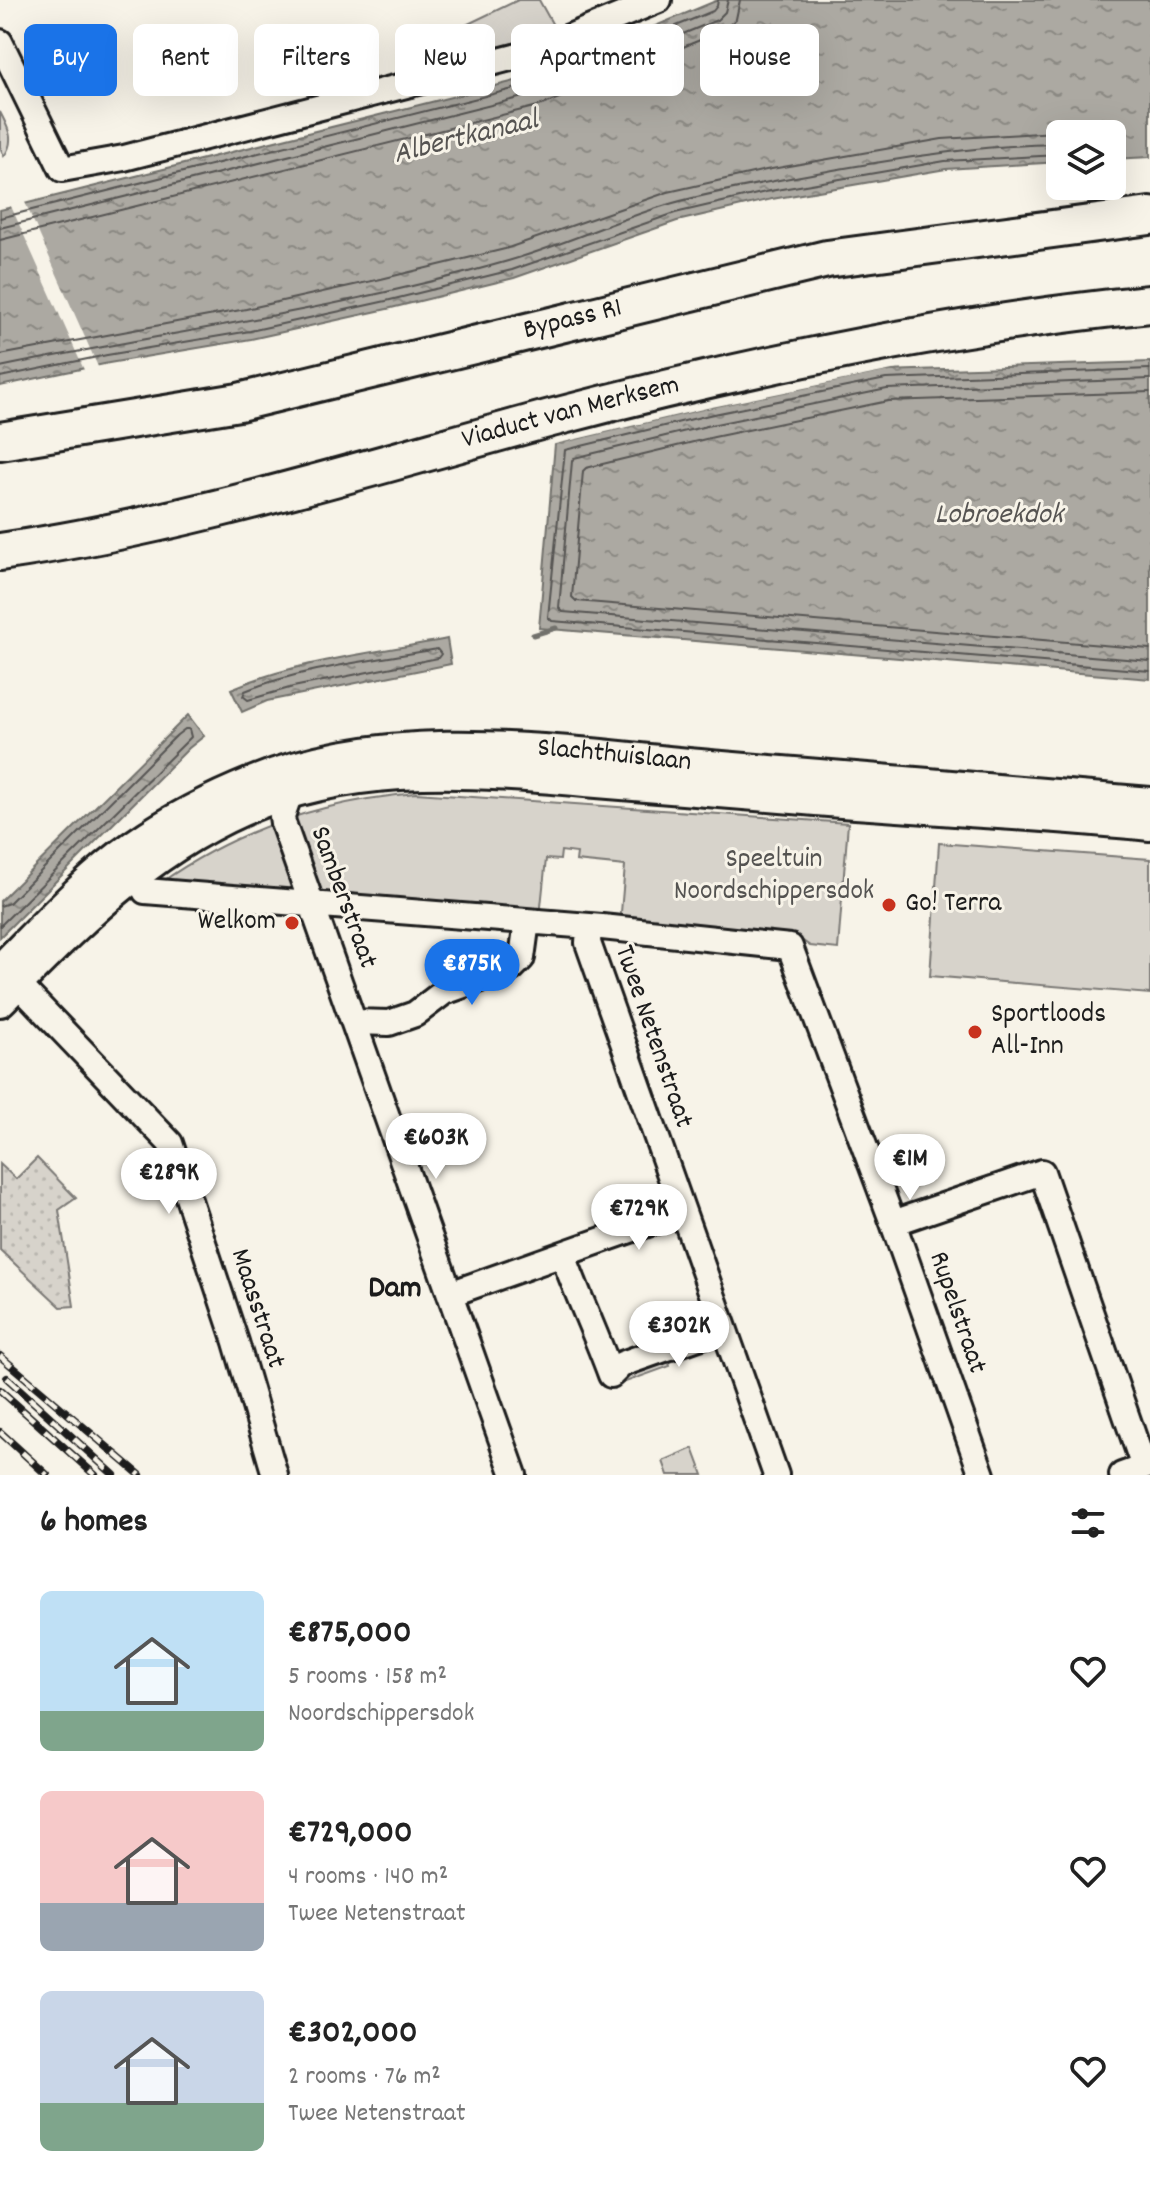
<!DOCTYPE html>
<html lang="en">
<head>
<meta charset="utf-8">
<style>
	:root { --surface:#fff; --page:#f2f2f2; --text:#222; --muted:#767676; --accent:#1a73e8 }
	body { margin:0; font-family:Dekko,sans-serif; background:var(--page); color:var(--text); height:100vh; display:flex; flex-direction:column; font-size:30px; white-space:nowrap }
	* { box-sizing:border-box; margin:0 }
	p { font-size:26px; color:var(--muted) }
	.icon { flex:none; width:44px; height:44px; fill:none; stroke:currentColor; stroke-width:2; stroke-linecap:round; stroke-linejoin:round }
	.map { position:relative; height:1475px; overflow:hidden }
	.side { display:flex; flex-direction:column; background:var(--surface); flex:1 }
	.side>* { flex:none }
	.banner { position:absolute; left:24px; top:24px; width:1102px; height:72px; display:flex; gap:16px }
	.controls { position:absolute; left:1046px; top:120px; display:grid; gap:16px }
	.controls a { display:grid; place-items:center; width:80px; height:80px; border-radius:12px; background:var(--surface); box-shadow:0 8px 32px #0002; font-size:40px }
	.price { position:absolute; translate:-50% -68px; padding:0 18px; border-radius:28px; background:#fff; color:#222; font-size:26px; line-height:52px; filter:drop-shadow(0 2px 4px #0008) }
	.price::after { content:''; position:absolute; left:50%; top:48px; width:24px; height:18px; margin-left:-12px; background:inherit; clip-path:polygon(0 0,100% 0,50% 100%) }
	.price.selected { background:var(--accent); color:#fff }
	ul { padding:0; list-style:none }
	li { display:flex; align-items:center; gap:24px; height:200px; padding:0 40px }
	li span { display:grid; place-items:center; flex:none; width:224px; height:160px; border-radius:12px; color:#555 }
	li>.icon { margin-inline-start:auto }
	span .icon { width:96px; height:96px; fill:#fffc; stroke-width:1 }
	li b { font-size:34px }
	h2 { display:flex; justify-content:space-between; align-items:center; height:96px; padding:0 40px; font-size:34px }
	.chip { padding:0 28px; border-radius:12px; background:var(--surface); box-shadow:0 8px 32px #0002; font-size:28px; line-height:72px }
	.chip.selected { background:var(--accent); color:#fff }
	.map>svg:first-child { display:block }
	.green { fill:#d7d3cb; stroke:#7a7874; stroke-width:2 }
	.garden { fill:url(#garden-dots); stroke:#7a7874; stroke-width:2 }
	.water { fill:url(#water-ripples); stroke:#72716c; stroke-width:2 }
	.pier { fill:#f7f3e8 }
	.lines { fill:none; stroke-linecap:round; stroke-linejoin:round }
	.shore { stroke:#565452; stroke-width:2 }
	.stream { stroke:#72716c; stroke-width:5 }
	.minor-casing { stroke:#1c1c1c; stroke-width:30 }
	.major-casing { stroke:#1c1c1c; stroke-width:36 }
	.highway-casing { stroke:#1c1c1c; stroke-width:42 }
	.minor { stroke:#f7f3e8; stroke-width:24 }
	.major { stroke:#f7f3e8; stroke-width:30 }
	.highway { stroke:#f7f3e8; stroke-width:36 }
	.rail-casing { stroke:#1c1c1c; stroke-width:8 }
	.rail { stroke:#f7f3e8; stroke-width:5; stroke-dasharray:15; stroke-linecap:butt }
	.poi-dot { fill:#c8321e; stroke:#f7f3e8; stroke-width:3 }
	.labels { text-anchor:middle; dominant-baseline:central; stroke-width:6; stroke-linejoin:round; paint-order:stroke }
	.street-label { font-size:28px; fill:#1c1c1c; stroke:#f7f3e8 }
	.park-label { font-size:28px; fill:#545351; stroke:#f7f3e8 }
	.poi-label { font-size:28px; fill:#1c1c1c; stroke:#f7f3e8; text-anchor:start }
	.water-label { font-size:30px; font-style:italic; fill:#565452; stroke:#f7f3e8 }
	.quarter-label { font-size:32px; font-weight:bold; fill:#1c1c1c; stroke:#f7f3e8 }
</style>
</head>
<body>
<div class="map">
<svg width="1150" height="1475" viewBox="0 0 1150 1475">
	<defs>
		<pattern id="garden-dots" width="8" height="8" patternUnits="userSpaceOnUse" patternTransform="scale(2)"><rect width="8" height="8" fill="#d7d3cb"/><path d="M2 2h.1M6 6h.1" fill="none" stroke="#b8b5ae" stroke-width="1.8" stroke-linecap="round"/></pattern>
		<pattern id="water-ripples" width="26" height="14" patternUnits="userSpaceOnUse" patternTransform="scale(2)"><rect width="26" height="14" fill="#aca9a2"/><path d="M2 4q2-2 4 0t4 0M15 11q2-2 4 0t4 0" fill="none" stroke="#8b8983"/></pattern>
	</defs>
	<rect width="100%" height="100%" fill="#f7f3e8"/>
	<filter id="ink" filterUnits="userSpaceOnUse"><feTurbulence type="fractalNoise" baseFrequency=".0125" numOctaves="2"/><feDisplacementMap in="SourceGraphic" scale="16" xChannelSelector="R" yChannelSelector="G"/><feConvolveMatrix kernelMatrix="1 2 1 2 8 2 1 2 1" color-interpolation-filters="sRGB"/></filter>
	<g filter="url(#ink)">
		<path class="green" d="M518,0H539L554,27L521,42L401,69L397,58Z
			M313,46L325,71L363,53L374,77L314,92L291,86L279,64Z
			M0,112C8,128 16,140 4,156L0,147Z
			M416,793L848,823L838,949L810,946L800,939L620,924L625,866L576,861L577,853L561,851L560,860L546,859L540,916L159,884C236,829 323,801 416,793Z
			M939,843L1150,859V994L930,976Z
			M666,1354L670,1366L620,1384L617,1373Z
			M693,1448L703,1475H668L663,1461Z"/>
		<path class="garden" d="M37,1158L76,1198L59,1210L74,1306L61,1307L0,1250V1164L16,1179Z"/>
		<path class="water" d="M718,0H1150V157L1112,159V134H1060V162L946,169L772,199L677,221L514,278L387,309L251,339L109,363L0,386V210L535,76Z
			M1150,362V679L539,628L555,444L707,408L885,371Z
			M447,639L451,664L267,701L242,712L231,689C299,660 375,653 447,639Z
			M188,715L204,736L189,748L0,937V901Z"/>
		<path class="pier" d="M24,200L99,369L85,372L10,204Z
			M912,366L707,408L551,445L554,440L706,404L884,367Z"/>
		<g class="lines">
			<path class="shore" d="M0,218L537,83L713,11L717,6L718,0
				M0,228L539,93L717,20L725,12L728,0
				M0,240L542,105L722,31L736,19L740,0
				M0,355L246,309L381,279L505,249L668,192L766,170L942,139L1056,132L1068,134
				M0,367C169,332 342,309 508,261C564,245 617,219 673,203C725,189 779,180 833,170C909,157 982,145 1060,144
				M1150,369L886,379L709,415L565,450L548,617L552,621L1150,671
				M0,377L107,355L250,331L386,301L512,270L675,213L770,191L945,161L1060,155
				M1150,379L887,389L711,425L574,458L572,461L559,608L563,612L1150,661
				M1150,392L888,401L714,437L586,468L583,471L572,597L576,601L1150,649
				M437,649L441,654L438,658L293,687L248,700L243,696L245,691C301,668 376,660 437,649Z
				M0,906L9,903L177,735L185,729H189L191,737L0,926"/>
			<path class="stream" d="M533,635L556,628"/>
			<g class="minor-casing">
				<path id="minor" d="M0,42L62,169L124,158L530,53L659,0
					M290,793L282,816L283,823L514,1475
					M145,891L602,927L790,947L893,1223L982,1475
					M589,926L588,943L776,1475
					M18,984L170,1143L236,1342L275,1475
					M355,1022L389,1023L415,1014L444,992L512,968L522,958L527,921
					M893,1223L1042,1172L1144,1467
					M563,1255C578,1296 596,1334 611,1375L622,1364L724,1328
					M450,1294L681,1212
					M1122,1475L1150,1465"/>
			</g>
			<g class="major-casing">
				<g id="major">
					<path id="s1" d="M0,970C43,927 85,880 135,845C171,820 214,798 254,782C401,722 569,754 722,767C865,779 1007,790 1150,803"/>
					<path d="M0,1001C80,921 154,843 262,802C367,763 476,771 585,781C650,786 716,792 781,797C904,808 1027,813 1150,825"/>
				</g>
			</g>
			<g class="highway-casing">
				<g id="highway">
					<path id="s2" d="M0,441L239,402L827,259L1150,216"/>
					<path id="s3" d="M0,552C187,525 369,467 551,418C748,366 947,324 1150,304"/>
				</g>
			</g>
			<use href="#minor" class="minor"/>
			<use href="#major" class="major"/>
			<use href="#highway" class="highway"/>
			<g class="rail-casing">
				<path id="rail" d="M0,1356L140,1475
					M7,1378L114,1475
					M0,1390L95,1475
					M0,1432L47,1475"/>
			</g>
			<use href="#rail" class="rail"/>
		</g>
	</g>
	<g class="poi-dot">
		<circle cx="889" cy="905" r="8"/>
		<circle cx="292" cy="923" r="8"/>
		<circle cx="975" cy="1032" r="8"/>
	</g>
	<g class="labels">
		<g class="street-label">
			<text stroke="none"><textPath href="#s2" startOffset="586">Bypass R1</textPath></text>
			<text stroke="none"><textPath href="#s3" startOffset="588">Viaduct van Merksem</textPath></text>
			<text stroke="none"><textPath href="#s1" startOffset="684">Slachthuislaan</textPath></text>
			<text transform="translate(342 898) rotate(70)">Samberstraat</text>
			<text transform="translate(652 1037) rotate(71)">Twee Netenstraat</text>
			<text transform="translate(256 1309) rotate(72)">Maasstraat</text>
			<text transform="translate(956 1313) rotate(71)">Rupelstraat</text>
		</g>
		<g class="park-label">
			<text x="774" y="861">Speeltuin<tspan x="774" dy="32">Noordschippersdok</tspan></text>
		</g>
		<g class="poi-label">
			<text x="905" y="905">Go! Terra</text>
			<text x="276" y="923" text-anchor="end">Welkom</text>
			<text x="991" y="1016">Sportloods<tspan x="991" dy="32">All-Inn</tspan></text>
		</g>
		<g class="water-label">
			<text transform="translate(466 139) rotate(-14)">Albertkanaal</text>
			<text x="999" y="516">Lobroekdok</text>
		</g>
		<g class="quarter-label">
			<text x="395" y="1290">Dam</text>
		</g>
	</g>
</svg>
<div class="controls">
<a><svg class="icon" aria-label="layers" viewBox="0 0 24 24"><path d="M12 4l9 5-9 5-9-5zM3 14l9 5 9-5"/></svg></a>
</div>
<b class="price selected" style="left:472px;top:1007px">€875K</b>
<b class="price" style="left:436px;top:1181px">€603K</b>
<b class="price" style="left:910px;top:1202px">€1M</b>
<b class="price" style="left:169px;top:1216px">€289K</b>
<b class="price" style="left:639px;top:1252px">€729K</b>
<b class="price" style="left:679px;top:1369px">€302K</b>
<div class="banner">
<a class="chip selected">Buy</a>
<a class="chip">Rent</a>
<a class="chip">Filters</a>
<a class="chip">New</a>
<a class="chip">Apartment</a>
<a class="chip">House</a>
</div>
</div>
<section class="side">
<h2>6 homes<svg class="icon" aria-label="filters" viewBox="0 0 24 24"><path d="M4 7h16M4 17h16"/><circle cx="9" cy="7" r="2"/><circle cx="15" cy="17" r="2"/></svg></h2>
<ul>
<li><span style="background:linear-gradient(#bfe0f5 75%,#7fa58c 0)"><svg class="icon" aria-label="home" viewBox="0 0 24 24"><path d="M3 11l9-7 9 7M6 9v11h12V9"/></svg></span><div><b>€875,000</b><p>5 rooms · 158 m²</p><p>Noordschippersdok</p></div><svg class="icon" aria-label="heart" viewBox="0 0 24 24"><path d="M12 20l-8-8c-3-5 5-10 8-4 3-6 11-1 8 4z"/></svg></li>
<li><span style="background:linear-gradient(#f6c9c9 70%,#9aa5b1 0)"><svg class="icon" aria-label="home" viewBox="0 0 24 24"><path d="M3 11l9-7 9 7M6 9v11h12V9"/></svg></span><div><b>€729,000</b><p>4 rooms · 140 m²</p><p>Twee Netenstraat</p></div><svg class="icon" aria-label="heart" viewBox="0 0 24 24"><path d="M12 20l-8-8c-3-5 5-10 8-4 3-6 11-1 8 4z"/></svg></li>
<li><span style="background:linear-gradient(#c9d6e8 70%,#7fa58c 0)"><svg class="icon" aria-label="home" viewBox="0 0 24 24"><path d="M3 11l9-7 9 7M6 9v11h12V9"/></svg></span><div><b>€302,000</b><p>2 rooms · 76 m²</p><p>Twee Netenstraat</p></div><svg class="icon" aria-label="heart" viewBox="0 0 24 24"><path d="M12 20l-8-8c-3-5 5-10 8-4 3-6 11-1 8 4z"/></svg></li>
</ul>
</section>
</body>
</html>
